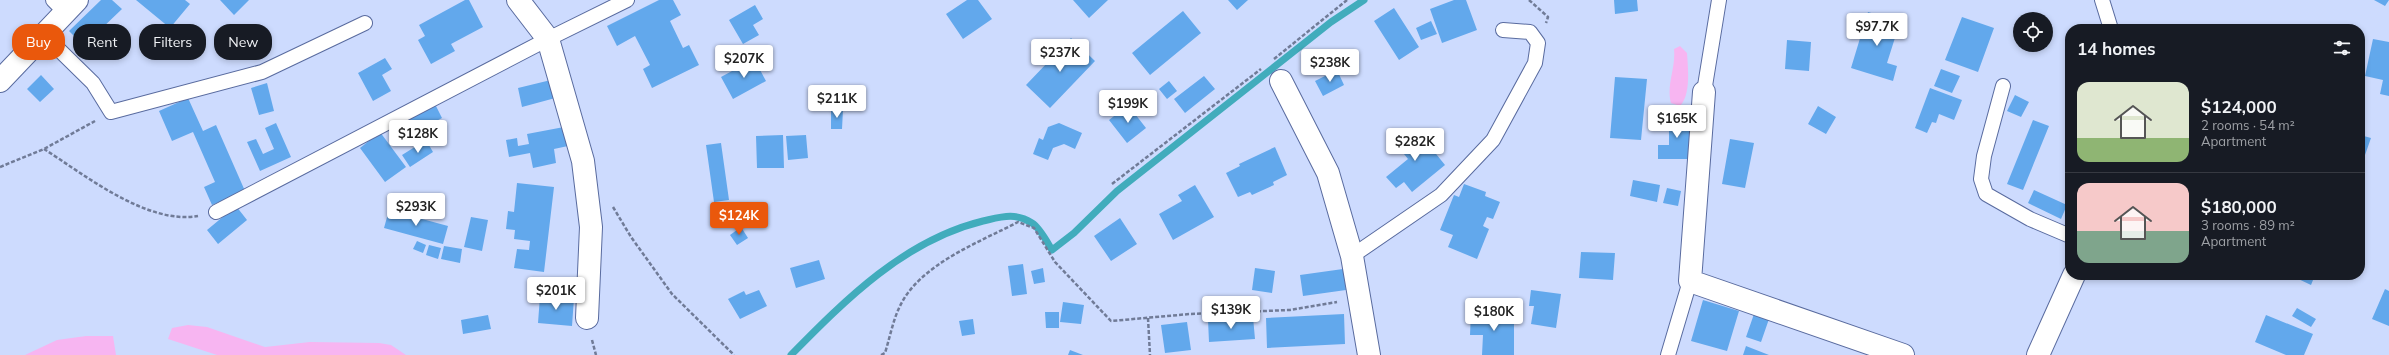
<!DOCTYPE html>
<html lang="en">
<head>
<meta charset="utf-8">
<style>
	:root { --surface:#171b24; --page:#20242c; --text:#f1f3f6; --muted:#9ea1a6; --line:#363941; --accent:#ea580c }
	body { margin:0; font-family:Mulish,sans-serif; background:var(--page); color:var(--text); height:100vh; display:flex; flex-direction:column; font-size:15px; white-space:nowrap }
	* { box-sizing:border-box; margin:0 }
	p { font-size:13px; color:var(--muted) }
	.icon { flex:none; width:22px; height:22px; fill:none; stroke:currentColor; stroke-width:2; stroke-linecap:round; stroke-linejoin:round }
	.map { position:relative; flex:1; overflow:hidden }
	.sheet { position:absolute; left:2065px; top:24px; width:300px; height:256px; display:flex; flex-direction:column; background:var(--surface); border-radius:16px; box-shadow:0 2px 6px #0003 }
	.sheet>* { flex:none }
	.hud { position:absolute; left:12px; top:24px; width:380px; height:36px; display:flex; gap:8px }
	.fabs { position:absolute; left:2013px; top:12px; display:grid; gap:8px }
	.fabs a { display:grid; place-items:center; width:40px; height:40px; border-radius:50%; background:var(--surface); box-shadow:0 2px 6px #0003; font-size:20px }
	.price { position:absolute; translate:-50% -34px; padding:0 9px; border-radius:4px; background:#fff; color:#222; font-size:13px; line-height:26px; filter:drop-shadow(0 1px 2px #0008) }
	.price::after { content:''; position:absolute; left:50%; top:24px; width:12px; height:9px; margin-left:-6px; background:inherit; clip-path:polygon(0 0,100% 0,50% 100%) }
	.price.current { background:var(--accent); color:#fff }
	ul { padding:0; list-style:none }
	li { display:flex; align-items:center; gap:12px; height:100px; padding:0 12px }
	li+li { border-top:1px solid var(--line) }
	li span { display:grid; place-items:center; flex:none; width:112px; height:80px; border-radius:12px; color:#555 }
	li>.icon { margin-inline-start:auto }
	span .icon { width:48px; height:48px; fill:#fffc; stroke-width:1 }
	li b { font-size:17px }
	h2 { display:flex; justify-content:space-between; align-items:center; height:48px; padding:0 12px; font-size:17px }
	.chip { padding:0 14px; border-radius:16px; background:var(--surface); box-shadow:0 2px 6px #0003; font-size:14px; line-height:36px }
	.chip.current { background:var(--accent); color:#fff }
	.map>svg:first-child { display:block }
	.green { fill:#f7b5f1 }
	.lines { fill:none; stroke-linecap:round; stroke-linejoin:round }
	.stream { stroke:#41acbc; stroke-width:7 }
	.building { fill:#62a8ec }
	.lane-casing { stroke:#596b9f; stroke-width:16 }
	.street-casing { stroke:#596b9f; stroke-width:24 }
	.path { stroke:#707b97; stroke-width:2.5; stroke-dasharray:4 2; stroke-linecap:butt }
	.lane { stroke:#fff; stroke-width:14 }
	.street { stroke:#fff; stroke-width:22 }
</style>
</head>
<body>
<div class="map">
<svg width="2389" height="355" viewBox="0 0 2389 355">
	<rect width="100%" height="100%" fill="#cddbfe"/>
	<path class="green" d="M1680,46L1687,53C1688,69 1691,94 1680,106L1671,103C1666,85 1676,68 1674,49Z
		M188,325L207,327L265,347L310,342L379,343L391,345L406,355H217L168,339L172,328Z
		M86,336H113L116,355H25L57,340Z"/>
	<g class="lines">
		<path class="stream" d="M791,355C846,299 905,240 983,221C1001,217 1015,212 1032,223C1040,228 1047,242 1052,250L1074,233L1117,191L1331,22L1364,0"/>
	</g>
	<path class="building" d="M101,0H112L122,9L99,31L111,43L96,58L69,31Z
		M136,0H185L190,4L170,28Z
		M220,0H249L234,15Z
		M465,0H469L483,27L451,44L455,51L431,64L418,40L425,36L419,25Z
		M659,0H673L681,15L670,21L683,48L689,45L699,65L652,88L643,69L650,65L635,36L617,46L607,26Z
		M967,0H978L992,19L963,39L946,14Z
		M1073,0H1108L1089,18Z
		M1228,0H1248L1237,10Z
		M1454,0H1466L1477,30L1442,43L1430,9Z
		M1614,0H1637L1638,11L1615,14Z
		M2374,0H2389L2385,6Z
		M755,5L763,19L753,25L759,35L743,44L729,20Z
		M1394,8L1419,47L1399,60L1374,21Z
		M1183,11L1201,33L1150,75L1132,53Z
		M1868,12L1900,22L1887,63L1897,66L1893,81L1851,68Z
		M1962,17L1994,28L1978,72L1945,60Z
		M1431,21L1437,34L1421,40L1416,28Z
		M1071,38L1095,61L1050,108L1026,85Z
		M2373,39L2389,42V96L2380,94L2383,80L2365,76Z
		M1787,40L1811,42L1809,71L1785,69Z
		M385,58L392,69L382,75L391,91L373,101L358,73Z
		M754,59L766,81L733,99L721,77Z
		M1941,69L1960,76L1952,93L1934,86Z
		M1337,70L1344,85L1323,96L1315,81Z
		M41,75L54,89L40,102L27,89Z
		M1204,76L1215,89L1185,113L1174,99Z
		M1615,77L1647,79L1641,140L1610,138Z
		M555,79L559,97L522,107L518,88Z
		M1169,81L1177,91L1167,99L1159,89Z
		M267,83L274,111L259,115L251,88Z
		M1930,88L1962,100L1954,120L1939,114L1936,123L1932,122L1927,133L1915,128Z
		M2015,95L2029,102L2021,117L2007,111Z
		M188,98L203,131L216,125L245,191L212,205L204,187L215,182L193,132L172,141L159,111Z
		M435,104L442,118L397,143L389,129Z
		M1128,105L1146,128L1127,143L1109,120Z
		M1818,106L1836,117L1826,134L1808,124Z
		M831,110H843L842,129H831Z
		M1669,115H1690V159H1658V145H1669Z
		M2033,120L2049,126L2023,190L2007,184Z
		M276,123L291,157L260,171L247,142L256,139L263,154L274,149L265,128Z
		M1059,123L1082,133L1075,149L1064,144L1053,148L1048,160L1033,154L1039,138L1043,140L1048,127Z
		M564,127L568,146L554,149L556,163L533,168L530,153L509,157L506,140L517,138L518,146L529,144L527,134Z
		M1415,128L1445,165L1412,192L1404,182L1396,188L1386,177L1408,159L1396,144Z
		M380,132L406,167L385,182L360,148Z
		M783,135L784,168H757L756,136Z
		M806,135L808,158L788,160L786,136Z
		M2360,135L2371,138L2365,155L2360,153Z
		M1730,139L1754,143L1745,188L1722,184Z
		M426,140L433,152L410,167L402,155Z
		M721,143L729,200L714,202L706,145Z
		M1275,147L1287,175L1273,182L1274,185L1252,195L1250,192L1238,197L1226,173L1240,166L1239,164Z
		M1633,180L1660,185L1657,202L1630,196Z
		M517,183L554,187L544,272L514,268L517,249L529,250L530,241L514,239L515,230L506,229L508,211L514,212Z
		M1464,184L1486,192L1485,196L1500,202L1493,219L1487,217L1483,226L1489,229L1477,259L1448,247L1453,235L1440,230L1454,195L1459,197Z
		M1195,185L1214,217L1173,240L1159,214L1182,201L1178,195Z
		M1667,188L1681,191L1678,206L1663,203Z
		M2034,190L2067,205L2061,219L2028,203Z
		M236,206L247,220L218,244L207,230Z
		M389,210L448,226L443,244L384,228Z
		M471,217L488,220L482,251L464,247Z
		M1120,218L1137,244L1111,261L1094,236Z
		M741,227L748,238L737,245L730,235Z
		M417,241L426,245L423,253L413,249Z
		M429,245L441,248L438,259L426,255Z
		M444,246L462,249L460,263L441,259Z
		M1581,252L1615,253L1613,280L1579,278Z
		M819,260L825,279L796,288L790,268Z
		M1023,264L1027,294L1012,296L1008,266Z
		M1043,268L1045,282L1034,284L1031,271Z
		M1255,268L1275,271L1272,293L1252,290Z
		M1343,269L1346,290L1303,296L1300,275Z
		M2290,275H2315L2311,285Z
		M2385,289L2389,291V326L2372,319Z
		M759,290L767,306L740,319L728,299L744,291L746,295Z
		M1531,290L1561,294L1556,328L1531,324L1534,306H1529Z
		M540,296L574,298L572,326L538,323Z
		M1703,300L1739,311L1727,351L1691,341Z
		M1063,302L1084,305L1081,324L1060,322Z
		M2297,308L2316,319L2311,327L2292,316Z
		M1471,311L1514,312V355H1482L1483,335H1470Z
		M1045,312H1059V328H1046Z
		M1344,314L1345,344L1267,348L1266,318Z
		M1754,314L1769,319L1761,342L1746,337Z
		M488,315L491,329L463,334L461,320Z
		M2266,315L2313,334L2304,355H2286L2255,342Z
		M1253,317L1255,339L1209,342L1208,320Z
		M973,319L975,334L962,336L959,321Z
		M1187,322L1191,350L1165,353L1161,325Z
		M1746,346L1769,355H1743Z
		M1070,350L1083,355H1068Z"/>
	<g class="lines">
		<g class="lane-casing">
			<path id="lane" d="M53,0L65,12
				M2102,0L2111,29
				M43,34L93,83L111,112L262,72L365,23
				M2003,86L1984,156L1981,179L1986,194L2030,219L2070,236
				M1704,92L1719,0
				M216,212L548,39L627,0
				M1352,256L1441,195L1493,140L1535,63L1538,43L1530,32L1503,30
				M1668,355L1690,281"/>
		</g>
		<g class="street-casing">
			<path id="street" d="M518,0L548,39L583,161L591,227L587,318
				M0,81L77,0
				M1281,81L1328,173L1352,256L1369,355
				M1704,92L1690,281L1903,355
				M2038,355L2074,275"/>
		</g>
		<path class="path" d="M1529,0L1548,17L1546,23
			M1274,59L1347,0
			M44,149C85,175 147,225 198,216
			M0,167L44,149L95,121
			M1112,184L1261,69
			M613,207L631,237L672,294L734,355
			M1148,318L1150,355
			M592,340L596,355
			M881,355L885,353C890,337 893,320 900,306C920,264 980,242 1018,222L1034,228L1055,262L1111,321L1190,314L1290,310L1337,302"/>
		<use href="#lane" class="lane"/>
		<use href="#street" class="street"/>
	</g>
</svg>
<div class="fabs">
<a><svg class="icon" aria-label="locate" viewBox="0 0 24 24"><circle cx="12" cy="12" r="6"/><path d="M12 2v4M12 18v4M2 12h4M18 12h4"/></svg></a>
</div>
<b class="price" style="left:1877px;top:47px">$97.7K</b>
<b class="price" style="left:1060px;top:73px">$237K</b>
<b class="price" style="left:744px;top:79px">$207K</b>
<b class="price" style="left:1330px;top:83px">$238K</b>
<b class="price" style="left:837px;top:119px">$211K</b>
<b class="price" style="left:1128px;top:124px">$199K</b>
<b class="price" style="left:1677px;top:139px">$165K</b>
<b class="price" style="left:418px;top:154px">$128K</b>
<b class="price" style="left:1415px;top:162px">$282K</b>
<b class="price" style="left:416px;top:227px">$293K</b>
<b class="price current" style="left:739px;top:236px">$124K</b>
<b class="price" style="left:556px;top:311px">$201K</b>
<b class="price" style="left:1231px;top:330px">$139K</b>
<b class="price" style="left:1494px;top:332px">$180K</b>
<div class="hud">
<a class="chip current">Buy</a>
<a class="chip">Rent</a>
<a class="chip">Filters</a>
<a class="chip">New</a>
</div>
<section class="sheet">
<h2>14 homes<svg class="icon" aria-label="filters" viewBox="0 0 24 24"><path d="M4 7h16M4 17h16"/><circle cx="9" cy="7" r="2"/><circle cx="15" cy="17" r="2"/></svg></h2>
<ul>
<li><span style="background:linear-gradient(#dfe7d0 70%,#8fb573 0)"><svg class="icon" aria-label="home" viewBox="0 0 24 24"><path d="M3 11l9-7 9 7M6 9v11h12V9"/></svg></span><div><b>$124,000</b><p>2 rooms · 54 m²</p><p>Apartment</p></div></li>
<li><span style="background:linear-gradient(#f6c9c9 60%,#7fa58c 0)"><svg class="icon" aria-label="home" viewBox="0 0 24 24"><path d="M3 11l9-7 9 7M6 9v11h12V9"/></svg></span><div><b>$180,000</b><p>3 rooms · 89 m²</p><p>Apartment</p></div></li>
</ul>
</section>
</div>
</body>
</html>
